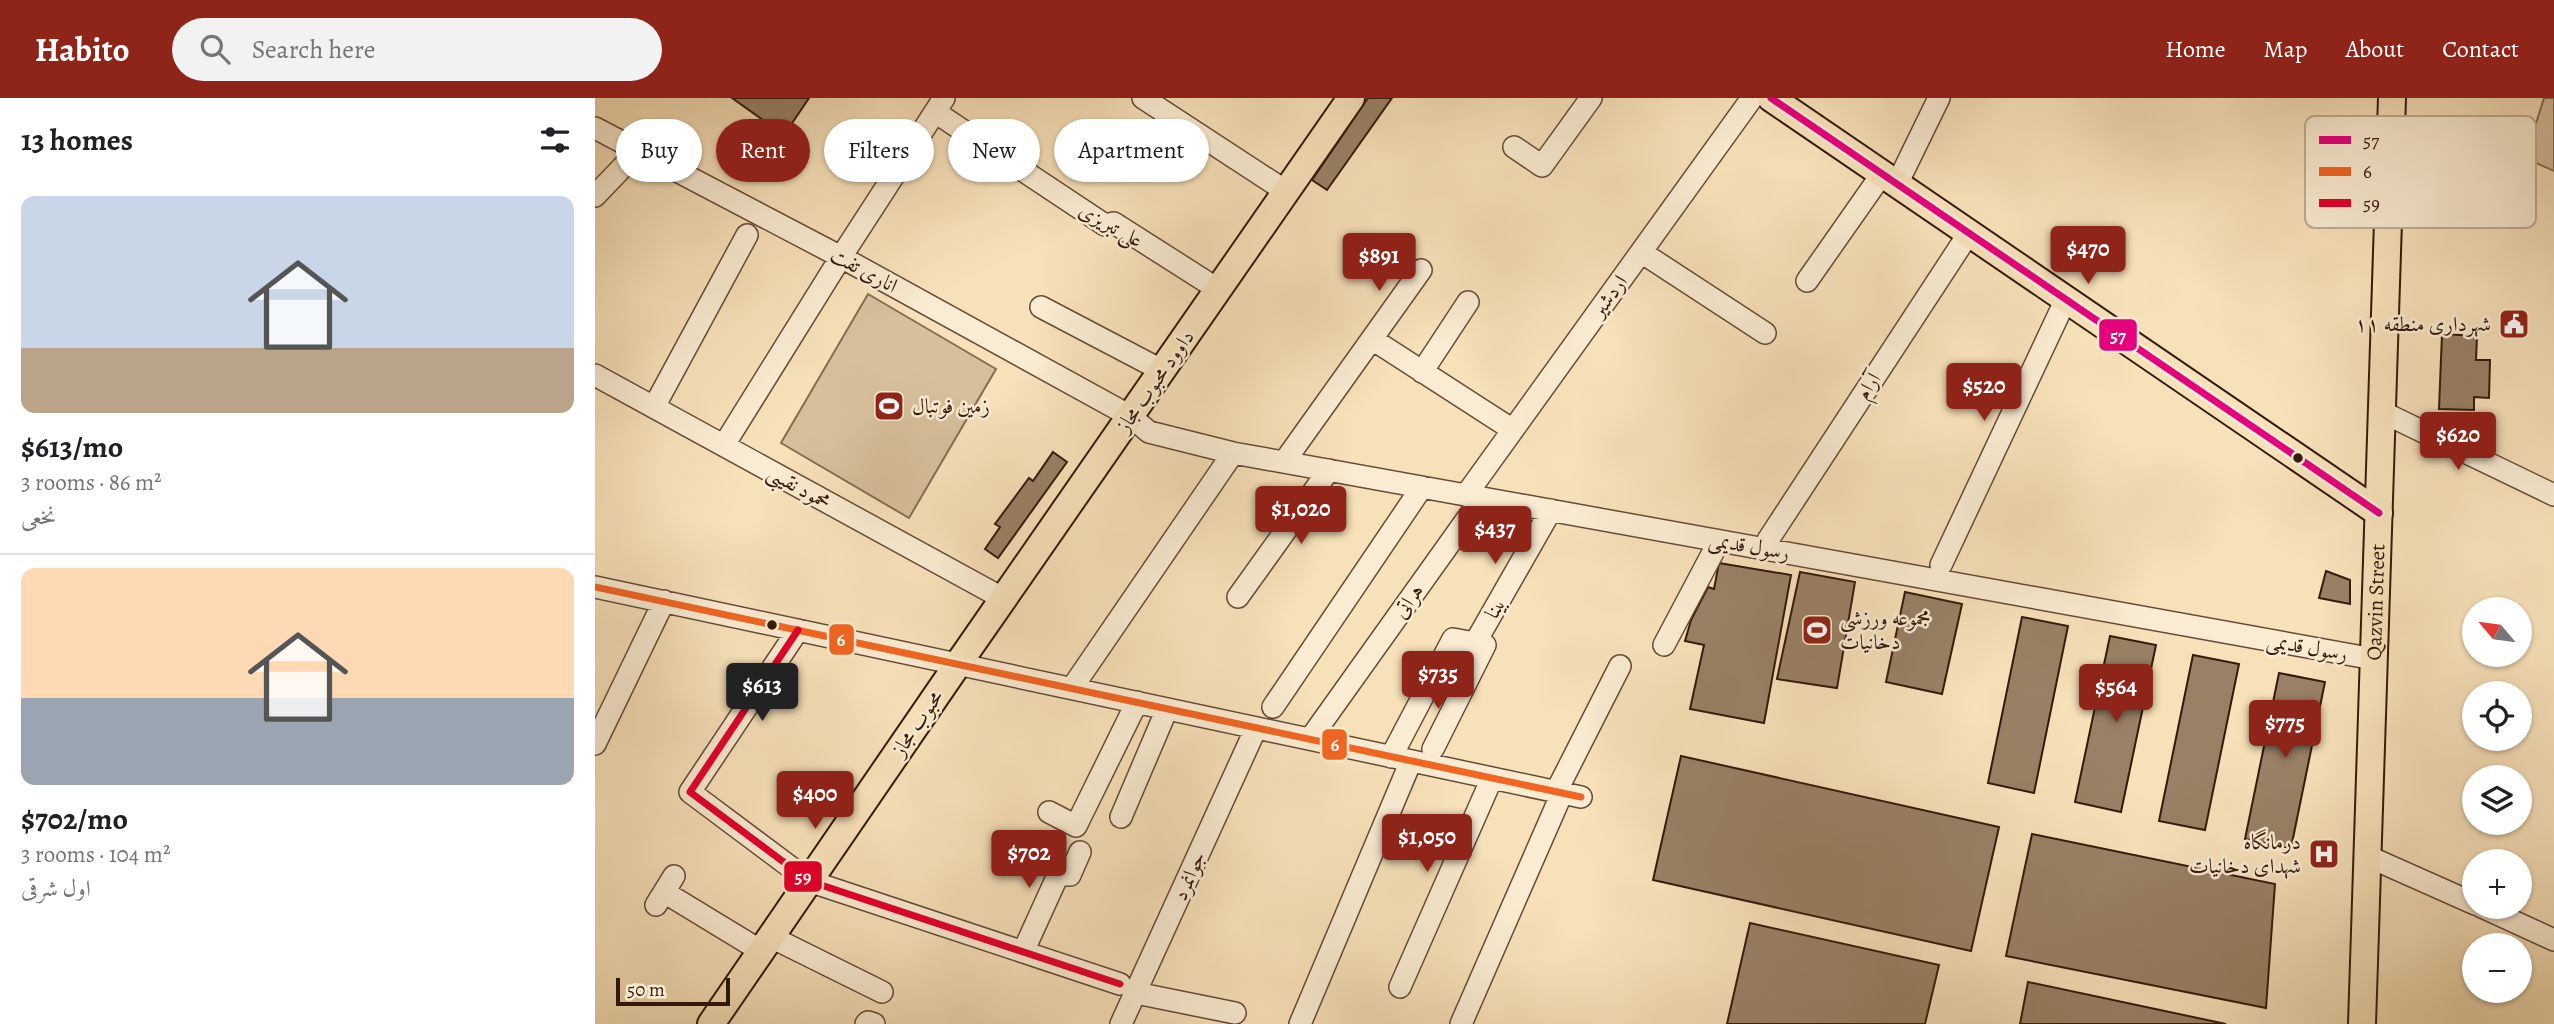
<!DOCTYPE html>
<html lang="en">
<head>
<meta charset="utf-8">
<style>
	:root { --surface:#fff; --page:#f2f2f2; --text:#202124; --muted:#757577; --line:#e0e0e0; --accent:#8f2418 }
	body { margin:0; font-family:Alegreya,Amiri,serif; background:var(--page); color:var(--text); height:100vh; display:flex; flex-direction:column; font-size:26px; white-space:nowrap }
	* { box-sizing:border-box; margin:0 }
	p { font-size:23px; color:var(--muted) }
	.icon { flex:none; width:38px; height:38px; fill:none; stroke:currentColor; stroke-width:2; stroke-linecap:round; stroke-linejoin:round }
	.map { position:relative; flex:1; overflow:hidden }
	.details { display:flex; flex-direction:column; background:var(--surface); width:595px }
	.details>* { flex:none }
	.banner { position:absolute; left:21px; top:21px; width:665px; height:63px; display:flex; gap:14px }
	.needle { width:46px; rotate:299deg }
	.fabs { position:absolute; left:1867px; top:499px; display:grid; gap:14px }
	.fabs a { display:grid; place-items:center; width:70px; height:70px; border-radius:50%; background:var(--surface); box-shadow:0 2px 5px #0004; font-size:35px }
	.scale { position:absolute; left:21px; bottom:18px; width:114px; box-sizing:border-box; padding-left:7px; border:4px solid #34190b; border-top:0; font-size:19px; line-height:24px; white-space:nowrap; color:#34190b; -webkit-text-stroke:5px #faecd2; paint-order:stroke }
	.price { position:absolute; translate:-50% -60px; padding:0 16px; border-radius:7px; background:var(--accent); color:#fff; font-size:23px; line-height:46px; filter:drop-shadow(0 2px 4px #0008) }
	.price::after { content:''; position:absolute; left:50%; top:42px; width:21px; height:16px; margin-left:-10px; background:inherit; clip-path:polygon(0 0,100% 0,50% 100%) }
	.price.selected { background:#222; color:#fff }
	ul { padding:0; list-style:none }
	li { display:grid; align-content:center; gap:14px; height:371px; padding:0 21px }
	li+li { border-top:2px solid var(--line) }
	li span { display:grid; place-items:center; height:217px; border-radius:14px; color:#555 }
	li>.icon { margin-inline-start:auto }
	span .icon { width:126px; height:126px; fill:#fffc; stroke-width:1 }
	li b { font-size:30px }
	h2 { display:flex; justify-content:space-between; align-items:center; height:84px; padding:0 21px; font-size:30px }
	.pill { padding:0 24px; border-radius:32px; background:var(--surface); box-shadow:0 2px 5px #0004; font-size:24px; line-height:63px }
	.pill.selected { background:var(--accent); color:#fff }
	header { display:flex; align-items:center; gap:42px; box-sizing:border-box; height:98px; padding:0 35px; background:var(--accent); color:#fff }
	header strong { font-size:33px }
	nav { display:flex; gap:38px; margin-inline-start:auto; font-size:24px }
	.search { width:490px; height:63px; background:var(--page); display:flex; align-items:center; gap:18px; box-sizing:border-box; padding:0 24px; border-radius:38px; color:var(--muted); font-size:26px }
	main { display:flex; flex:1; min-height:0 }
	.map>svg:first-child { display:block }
	.green { fill:#d6bf9b; stroke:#856c53; stroke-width:2 }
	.building { fill:#998165; stroke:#34190b; stroke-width:2 }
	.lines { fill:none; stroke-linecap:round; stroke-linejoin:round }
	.minor-casing { stroke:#654b36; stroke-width:24 }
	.major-casing { stroke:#34190b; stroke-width:30 }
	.minor { stroke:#faecd2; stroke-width:21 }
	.major { stroke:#f7e1b9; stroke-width:26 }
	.bus-1-casing { stroke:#faecd2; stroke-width:12 }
	.bus-2-casing { stroke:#faecd2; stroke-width:12 }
	.bus-3-casing { stroke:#faecd2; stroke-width:12 }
	.bus-1 { stroke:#e5007d; stroke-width:7 }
	.bus-2 { stroke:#f26522; stroke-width:7 }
	.bus-3 { stroke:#e4002b; stroke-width:7 }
	.bus-dot { fill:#34190b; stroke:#faecd2; stroke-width:2.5 }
	.labels { text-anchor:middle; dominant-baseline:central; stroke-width:5; stroke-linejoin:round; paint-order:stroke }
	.street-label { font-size:21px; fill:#34190b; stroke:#faecd2 }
	.poi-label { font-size:21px; fill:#34190b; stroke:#faecd2; text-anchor:end }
	.key { fill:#faecd2; stroke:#bfad96; stroke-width:2 }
	.key-label { font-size:19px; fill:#34190b }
	.line-badge { stroke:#faecd2; stroke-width:2.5 }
	.badge-label { font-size:19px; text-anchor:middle; font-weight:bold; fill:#fff }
</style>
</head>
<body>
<header>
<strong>Habito</strong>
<div class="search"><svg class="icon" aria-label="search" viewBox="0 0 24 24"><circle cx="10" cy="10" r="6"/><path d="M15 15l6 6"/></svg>Search here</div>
<nav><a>Home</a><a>Map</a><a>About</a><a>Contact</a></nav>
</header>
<main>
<section class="details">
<h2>13 homes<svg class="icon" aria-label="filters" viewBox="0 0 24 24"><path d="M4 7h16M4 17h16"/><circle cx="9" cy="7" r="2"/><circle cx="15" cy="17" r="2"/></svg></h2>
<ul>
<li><span style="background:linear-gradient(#c9d6e8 70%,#b9a48a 0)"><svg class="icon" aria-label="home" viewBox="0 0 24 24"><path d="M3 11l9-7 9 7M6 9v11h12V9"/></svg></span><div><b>$613/mo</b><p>3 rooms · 86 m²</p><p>نخعی</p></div></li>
<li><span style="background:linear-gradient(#ffd9b3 60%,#9aa5b1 0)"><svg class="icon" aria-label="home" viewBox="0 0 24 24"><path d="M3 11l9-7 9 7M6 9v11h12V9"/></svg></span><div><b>$702/mo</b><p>3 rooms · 104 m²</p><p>اول شرقی</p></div></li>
</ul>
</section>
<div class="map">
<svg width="1959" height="926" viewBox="0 0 1959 926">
	<rect width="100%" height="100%" fill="#f7e1b9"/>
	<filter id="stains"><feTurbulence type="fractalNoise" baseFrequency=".00286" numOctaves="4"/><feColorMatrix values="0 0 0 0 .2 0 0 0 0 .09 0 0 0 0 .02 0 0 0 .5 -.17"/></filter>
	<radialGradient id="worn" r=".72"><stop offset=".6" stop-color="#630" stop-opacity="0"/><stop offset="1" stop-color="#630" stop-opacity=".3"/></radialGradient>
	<path class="green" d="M1949,0H1959V73L1930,60Z
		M273,196L401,271L314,420L186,345Z"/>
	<path class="building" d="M137,0H214L189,37Z
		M773,0H797L732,92L717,82Z
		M1847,236L1882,238L1881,262H1895L1894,300L1879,299V312L1844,311Z
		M458,354L472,364L403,460L390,451L405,429L400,426L434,380L438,383Z
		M1124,465L1196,477L1169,625L1095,611L1109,547L1090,543L1096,522L1113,489L1119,491Z
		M1731,473L1755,482V506L1724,500Z
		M1205,474L1260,484L1242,590L1182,581Z
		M1310,494L1367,506L1347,596L1291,584Z
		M1427,519L1473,528L1439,695L1393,685Z
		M1515,538L1561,547L1526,714L1480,704Z
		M1598,557L1644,566L1610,732L1564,723Z
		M1684,575L1730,584L1696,750L1650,741Z
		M1086,658L1404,729L1376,853L1058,782Z
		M1437,736L1680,786L1671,910L1411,858Z
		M1155,825L1344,867L1330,926H1132Z
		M1433,884L1631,926H1425Z"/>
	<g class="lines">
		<g class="minor-casing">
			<path id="minor" d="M548,0L692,94
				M340,14L510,127L519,125L624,192
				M0,30L246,159L535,318L554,334L638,355L1779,561
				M919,49L947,68L996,0
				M1302,86L1344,0
				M0,98L43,53
				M1046,154L1170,235
				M1212,183L1287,76
				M446,209L568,273
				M777,241L918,332
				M827,274L873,204
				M0,277L409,501
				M59,309L152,137
				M1785,313L1959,397
				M129,347L246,159L349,0
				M689,364L826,172
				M871,397L1157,0
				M1173,442L1374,135
				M1346,467L1471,201
				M0,489L986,699
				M643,499L734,372
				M203,532L95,694L214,783L525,886
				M880,545L956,412
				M1069,547L1124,443
				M477,590L638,355
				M678,609L827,389
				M715,641L887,400
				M0,646L69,503
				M796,659L858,541L890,547L838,651
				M961,694L1025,568
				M454,714L481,728L542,604
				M526,719L572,611
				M1772,758L1880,806
				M69,794L166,853
				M61,807L79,778
				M1885,808L1959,842
				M176,839L287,894
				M428,854L463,777H475L485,754
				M805,889L897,680
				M541,895L640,915
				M271,926L273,924L279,926
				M526,926L661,630
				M705,926L816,663
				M866,926L967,695"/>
		</g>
		<g class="major-casing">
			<g id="major">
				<path d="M1176,0L1784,415"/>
				<path d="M116,926L363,566L756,0"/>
				<path id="s1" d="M1767,926L1797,0"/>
			</g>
		</g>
		<use href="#minor" class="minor"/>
		<use href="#major" class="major"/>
		<g class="bus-1-casing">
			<path id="bus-1" d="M1176,0L1784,415"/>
		</g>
		<g class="bus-2-casing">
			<path id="bus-2" d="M0,489L986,699"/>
		</g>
		<g class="bus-3-casing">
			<path id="bus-3" d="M203,532L95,694L214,783L525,886"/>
		</g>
		<use href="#bus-1" class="bus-1"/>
		<use href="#bus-2" class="bus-2"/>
		<use href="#bus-3" class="bus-3"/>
	</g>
	<defs>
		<g id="civic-square" transform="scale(1.575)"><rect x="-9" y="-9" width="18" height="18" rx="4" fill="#8f2418" stroke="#faecd2"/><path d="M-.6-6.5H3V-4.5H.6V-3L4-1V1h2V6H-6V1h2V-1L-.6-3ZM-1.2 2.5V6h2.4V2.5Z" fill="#fff"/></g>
		<g id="stadium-square" transform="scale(1.575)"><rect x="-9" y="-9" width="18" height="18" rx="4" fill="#8f2418" stroke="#faecd2"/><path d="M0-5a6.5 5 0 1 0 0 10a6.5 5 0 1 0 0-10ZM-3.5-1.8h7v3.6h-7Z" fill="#fff"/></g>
		<g id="hospital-square" transform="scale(1.575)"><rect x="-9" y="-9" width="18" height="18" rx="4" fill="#8f2418" stroke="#faecd2"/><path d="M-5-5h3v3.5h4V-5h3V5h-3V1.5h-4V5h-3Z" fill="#fff"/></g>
	</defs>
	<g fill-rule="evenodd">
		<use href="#civic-square" x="1919" y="226"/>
		<use href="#stadium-square" x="294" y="308"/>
		<use href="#stadium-square" x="1222" y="532"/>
		<use href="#hospital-square" x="1729" y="756"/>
	</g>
	<g class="bus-dot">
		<circle cx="1703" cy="360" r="6"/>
		<circle cx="177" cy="527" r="6"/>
	</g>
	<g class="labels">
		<g class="street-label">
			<text transform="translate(516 127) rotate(29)">علی تبریزی</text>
			<text transform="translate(269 172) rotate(28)">اناری تفت</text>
			<text transform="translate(1014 198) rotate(-54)">اردشیر</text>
			<text transform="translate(560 283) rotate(-55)">داوود محبوب مجاز</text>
			<text transform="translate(1273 288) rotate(-57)">آرام</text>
			<text transform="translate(204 389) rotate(29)">محمود نقیبی</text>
			<text transform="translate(1154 448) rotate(10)">رسول قدیمی</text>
			<text transform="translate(813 503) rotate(-55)">هراتی</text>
			<text stroke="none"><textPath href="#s1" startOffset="422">Qazvin Street</textPath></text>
			<text transform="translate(900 510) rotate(-60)">بینا</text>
			<text transform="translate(1712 549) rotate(10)">رسول قدیمی</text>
			<text transform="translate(322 625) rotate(-56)">محبوب مجاز</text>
			<text transform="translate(594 778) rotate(-66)">جوانمرد</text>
		</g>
		<g class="poi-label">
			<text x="1896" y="226">شهرداری منطقه ۱۱</text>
			<text x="317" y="308" text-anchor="start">زمین فوتبال</text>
			<text x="1245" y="520" text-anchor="start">مجموعه ورزشی<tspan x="1245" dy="24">دخانیات</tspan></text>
			<text x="1706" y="744">درمانگاه<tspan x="1706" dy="24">شهدای دخانیات</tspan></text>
		</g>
	</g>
	<rect x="1710" y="18" width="231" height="112" rx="10" class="key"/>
	<rect x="1724" y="38" width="32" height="8" fill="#e5007d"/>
	<rect x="1724" y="69" width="32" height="9" fill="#f26522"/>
	<rect x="1724" y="101" width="32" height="8" fill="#e4002b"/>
	<g class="key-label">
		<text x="1768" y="49">57</text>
		<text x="1768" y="80">6</text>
		<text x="1768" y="112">59</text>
	</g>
	<g class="line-badge">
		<rect x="1503" y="220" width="40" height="34" rx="7" fill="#e5007d"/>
		<rect x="233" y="525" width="27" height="33" rx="7" fill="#f26522"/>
		<rect x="726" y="630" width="27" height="33" rx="7" fill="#f26522"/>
		<rect x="188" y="762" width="40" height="33" rx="7" fill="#e4002b"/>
	</g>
	<g class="badge-label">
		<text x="1523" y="244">57</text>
		<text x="246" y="548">6</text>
		<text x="740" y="653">6</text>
		<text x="208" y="785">59</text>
	</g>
	<rect width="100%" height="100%" filter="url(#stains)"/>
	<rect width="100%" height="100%" fill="url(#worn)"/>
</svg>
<div class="fabs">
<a><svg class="needle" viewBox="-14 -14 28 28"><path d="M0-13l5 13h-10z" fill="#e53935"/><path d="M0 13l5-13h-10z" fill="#757577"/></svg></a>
<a><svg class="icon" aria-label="locate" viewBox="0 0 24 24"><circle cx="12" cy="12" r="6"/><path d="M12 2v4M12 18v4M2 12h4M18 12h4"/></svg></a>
<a><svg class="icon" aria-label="layers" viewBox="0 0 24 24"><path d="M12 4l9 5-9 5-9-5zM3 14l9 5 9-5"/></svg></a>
<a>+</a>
<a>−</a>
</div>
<div class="scale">50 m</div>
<b class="price" style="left:1493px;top:188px">$470</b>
<b class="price" style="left:784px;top:195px">$891</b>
<b class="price" style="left:1389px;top:325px">$520</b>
<b class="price" style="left:1863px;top:374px">$620</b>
<b class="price" style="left:706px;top:448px">$1,020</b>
<b class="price" style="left:900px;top:468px">$437</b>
<b class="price" style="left:843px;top:613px">$735</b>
<b class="price selected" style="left:167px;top:625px">$613</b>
<b class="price" style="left:1521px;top:626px">$564</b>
<b class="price" style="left:1690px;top:662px">$775</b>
<b class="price" style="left:220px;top:733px">$400</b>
<b class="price" style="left:832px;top:776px">$1,050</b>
<b class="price" style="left:434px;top:792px">$702</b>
<div class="banner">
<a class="pill">Buy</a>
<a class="pill selected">Rent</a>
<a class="pill">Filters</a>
<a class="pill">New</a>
<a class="pill">Apartment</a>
</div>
</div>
</main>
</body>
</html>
